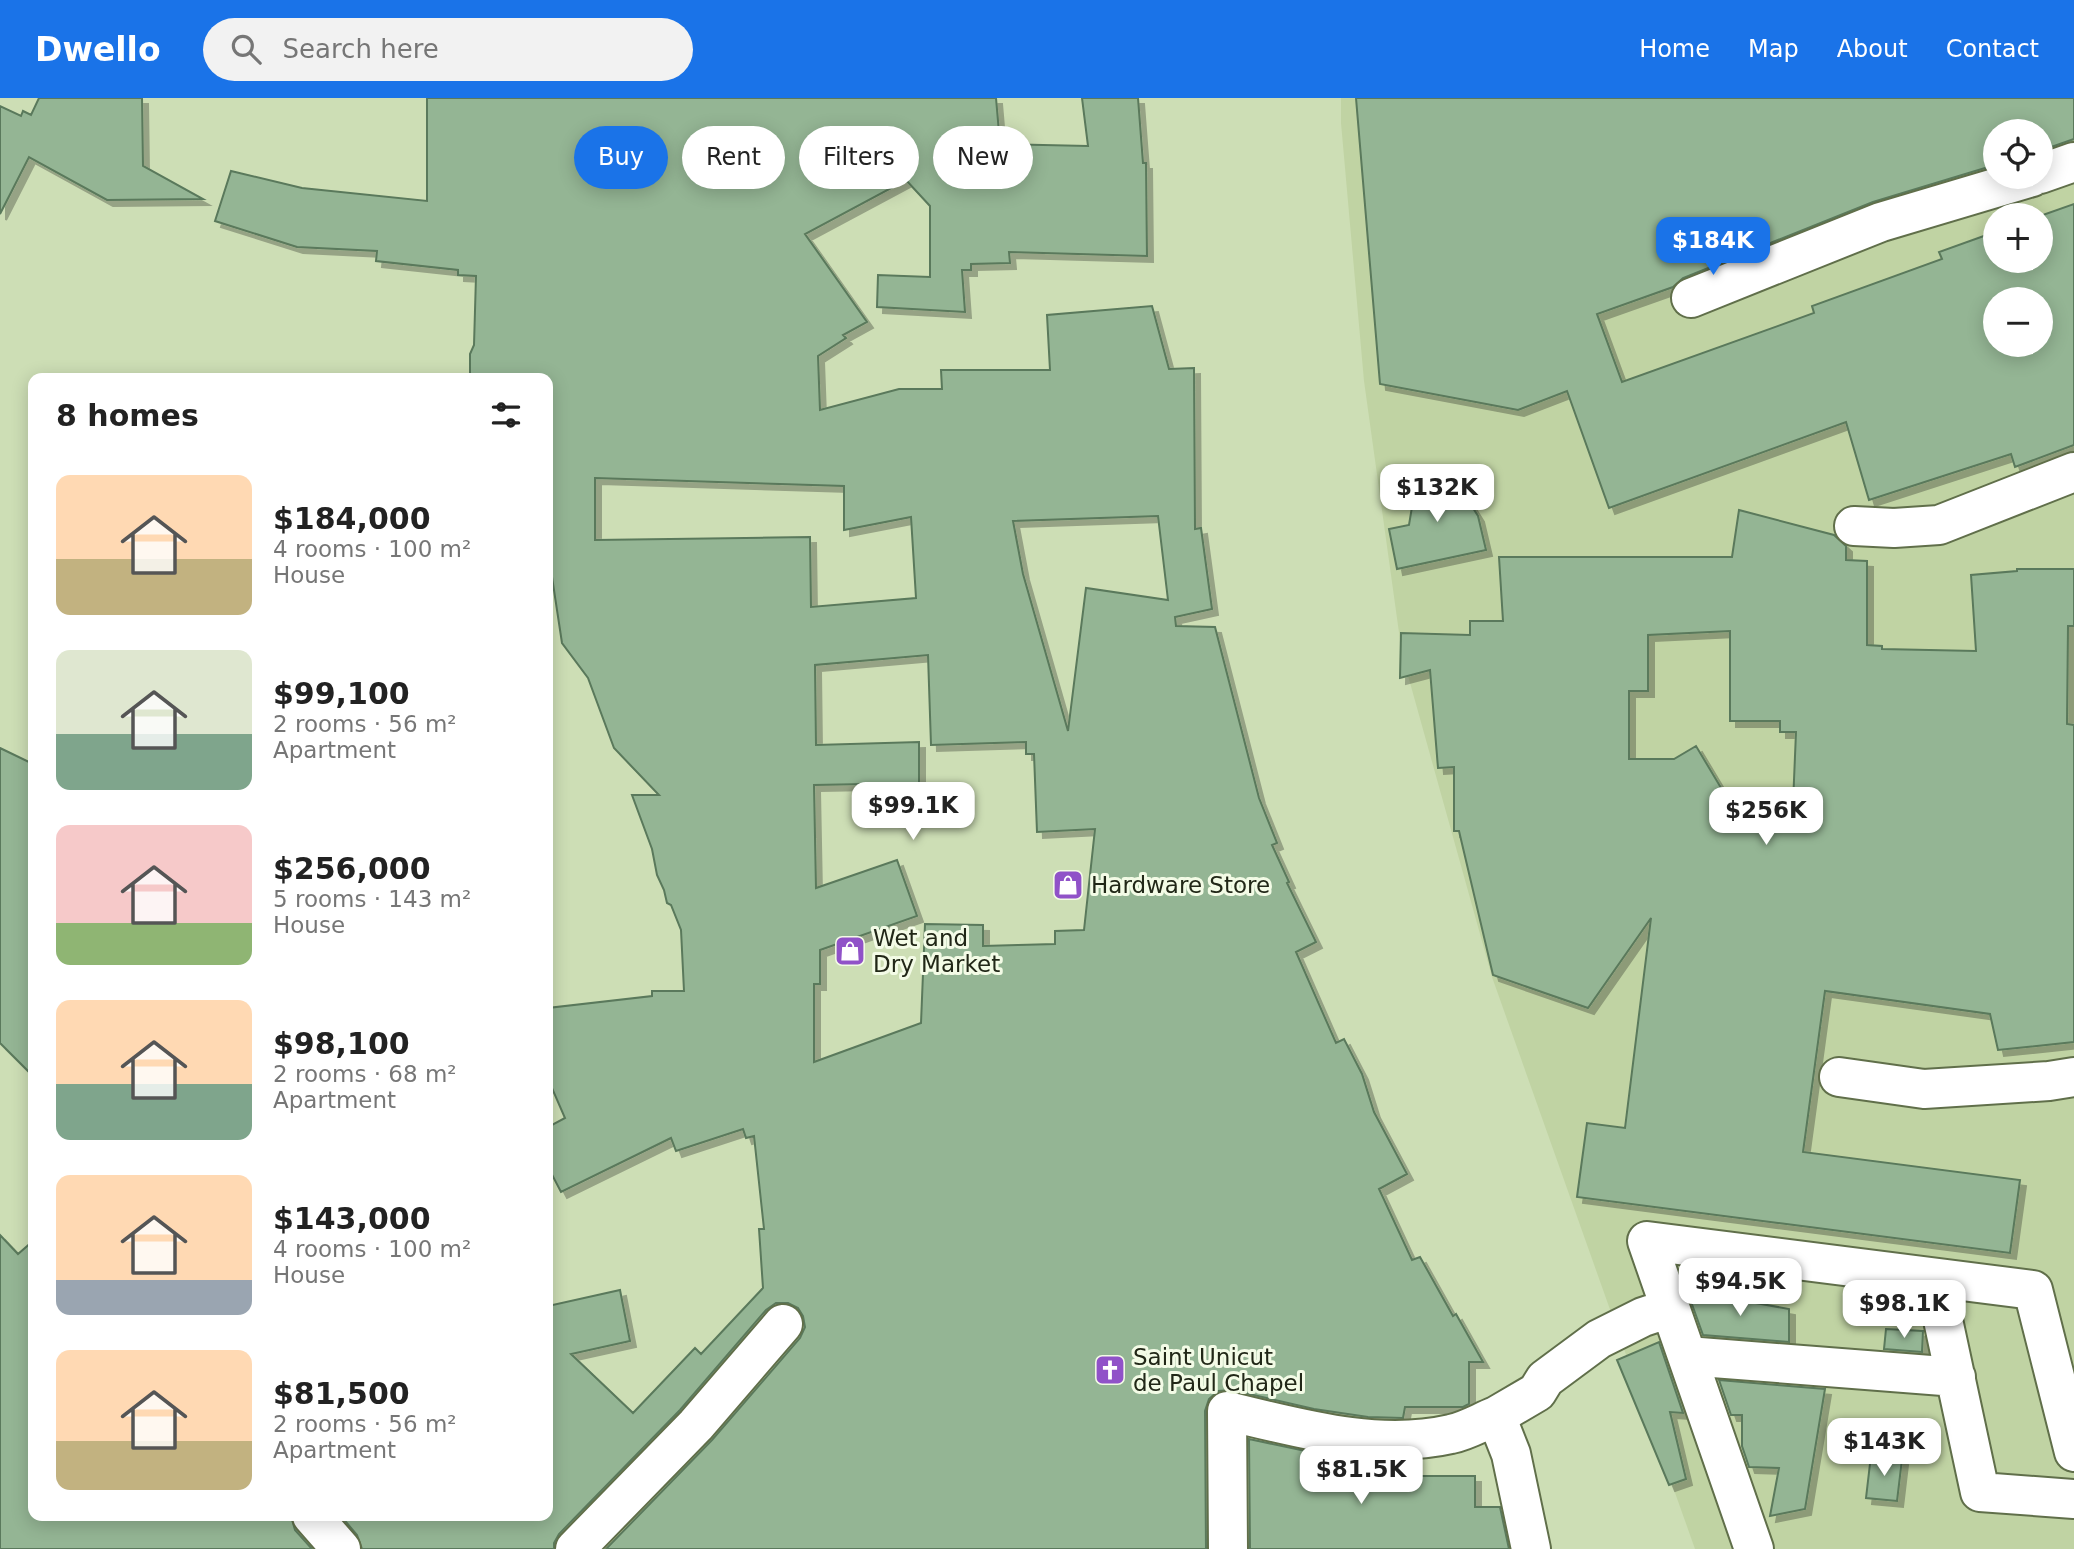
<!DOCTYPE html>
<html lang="en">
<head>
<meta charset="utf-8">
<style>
	:root { --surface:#fff; --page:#f2f2f2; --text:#222; --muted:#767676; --accent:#1a73e8 }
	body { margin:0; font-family:"DejaVu Sans",sans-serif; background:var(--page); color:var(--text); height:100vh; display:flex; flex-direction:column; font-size:26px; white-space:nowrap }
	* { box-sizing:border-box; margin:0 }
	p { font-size:23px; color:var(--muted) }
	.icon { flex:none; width:38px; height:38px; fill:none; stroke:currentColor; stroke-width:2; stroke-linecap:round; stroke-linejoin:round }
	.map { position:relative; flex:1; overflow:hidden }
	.side { position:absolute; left:28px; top:275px; width:525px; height:1148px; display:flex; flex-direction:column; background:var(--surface); border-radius:14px; box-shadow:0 4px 18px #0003 }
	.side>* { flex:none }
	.banner { position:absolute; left:574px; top:28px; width:665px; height:63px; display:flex; gap:14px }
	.controls { position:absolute; left:1983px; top:21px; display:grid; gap:14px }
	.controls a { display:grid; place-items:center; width:70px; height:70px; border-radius:50%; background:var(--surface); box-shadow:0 4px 18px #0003; font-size:35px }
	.price { position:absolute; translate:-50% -60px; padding:0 16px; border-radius:14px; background:#fff; color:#222; font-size:23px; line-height:46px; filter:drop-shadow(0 2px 4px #0008) }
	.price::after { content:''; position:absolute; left:50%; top:42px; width:21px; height:16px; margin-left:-10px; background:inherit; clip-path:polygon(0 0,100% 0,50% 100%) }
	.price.selected { background:var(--accent); color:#fff }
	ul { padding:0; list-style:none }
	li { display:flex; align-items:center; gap:21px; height:175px; padding:0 28px }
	li span { display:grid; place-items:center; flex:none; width:196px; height:140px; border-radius:14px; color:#555 }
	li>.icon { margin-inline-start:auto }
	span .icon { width:84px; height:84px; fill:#fffc; stroke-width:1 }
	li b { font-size:30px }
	h2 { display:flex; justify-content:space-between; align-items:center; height:84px; padding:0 28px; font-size:30px }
	.pill { padding:0 24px; border-radius:32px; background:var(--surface); box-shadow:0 4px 18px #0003; font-size:24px; line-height:63px }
	.pill.selected { background:var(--accent); color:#fff }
	header { display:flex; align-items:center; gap:42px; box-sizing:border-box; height:98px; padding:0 35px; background:var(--accent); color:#fff }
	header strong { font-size:33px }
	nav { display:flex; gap:38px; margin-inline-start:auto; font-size:24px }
	.search { width:490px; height:63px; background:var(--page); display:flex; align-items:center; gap:18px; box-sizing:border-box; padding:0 24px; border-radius:38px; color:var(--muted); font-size:26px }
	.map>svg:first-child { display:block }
	.built { fill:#c0d3a3; fill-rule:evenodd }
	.building { fill:#94b594; stroke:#5a795b; stroke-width:2; fill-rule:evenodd; filter:url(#shadow) }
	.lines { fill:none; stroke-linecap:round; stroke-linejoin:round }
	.minor-casing { stroke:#606f4a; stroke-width:42 }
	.minor { stroke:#fff; stroke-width:38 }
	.labels { text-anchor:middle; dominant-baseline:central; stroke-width:6; stroke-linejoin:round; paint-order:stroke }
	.poi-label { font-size:23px; fill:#212717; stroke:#f3fbe6; text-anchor:start }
</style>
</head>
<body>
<header>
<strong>Dwello</strong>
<div class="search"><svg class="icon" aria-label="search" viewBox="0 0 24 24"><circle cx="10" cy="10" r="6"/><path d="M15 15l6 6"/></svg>Search here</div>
<nav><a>Home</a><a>Map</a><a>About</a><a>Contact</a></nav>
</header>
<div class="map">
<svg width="2074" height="1451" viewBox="0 0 2074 1451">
	<defs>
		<filter id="shadow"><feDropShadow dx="6" dy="6" stdDeviation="0" flood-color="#0004"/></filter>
	</defs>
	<rect width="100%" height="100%" fill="#cddeb5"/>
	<path class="built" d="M1341,0H2074V1451H1695L1492,879L1402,556L1364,283L1341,25ZM1995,33H2040V79H1995ZM1995,117H2040V163H1995ZM1995,201H2040V247H1995Z"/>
	<path class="building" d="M39,0H142L143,68L203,101L107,102L29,59L0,116V8L21,18L23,13L31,17Z
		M427,0H996L1000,46L1088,48L1082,0H1138L1143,65H1146L1147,158L1009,154L1010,165L971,166V172H962L965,214L877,209L878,177L930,179V108L906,82L805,136L867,224L843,237L846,240L818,258L820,312L899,291H942L941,272H1050L1047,217L1152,208L1169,271L1194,270L1195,431L1201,430L1212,511L1175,519L1176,528L1215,529L1259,700L1277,745L1272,747L1289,784L1287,785L1316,844L1296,854L1336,945L1344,941L1362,976L1374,1014L1407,1076L1379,1091L1412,1162L1420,1159L1453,1218L1456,1216L1483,1264H1469V1306L1463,1309H1405L1403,1320L1368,1319L1314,1311L1232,1292L1218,1293L1209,1301L1205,1313L1206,1451H606L712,1342L800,1240L805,1229L803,1218L798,1210L788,1205H776L766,1212L680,1312L559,1436L554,1445V1451H362L357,1437L341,1418H548V1208L620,1192L630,1243L571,1256L633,1315L695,1250L701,1256L763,1190L759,1131H764L754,1038L746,1040L743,1031L676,1053L671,1040L561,1094L548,1069V1029L565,1020L548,981V910L652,898V893H684L681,832L671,807L667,805L664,792L657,777L652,751L632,697H659L614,650L588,580L562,545L552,479L548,468V280H470V256L474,247L476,178L458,177V172L376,163L377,153L297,149L215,123L231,73L302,90L427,103ZM595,380L844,388V432L911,419L916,500L811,509L810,439L595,442ZM1158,418L1168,502L1086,490L1068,633L1023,476L1013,423ZM928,557L931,647L1026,644V656H1034L1037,734L1095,731L1084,832L1055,833V846L983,848V827L925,826L921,925L814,964V886H820V852L917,818L897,762L816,790L814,687L919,685V644L816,647L815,567Z
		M1356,0H2074V41L2040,53V33H1995V67L1873,104L1683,180L1673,189L1597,216L1622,284L1814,215L1812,208L1942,161L1939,154L1995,134V163H2040V118L2074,106V347L2015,369L2011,356L1869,402L1846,324L1609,410L1567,293L1518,312L1380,286ZM1995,201H2040V247H1995Z
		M1448,370L1478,418L1486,452L1397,471L1389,431L1409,427L1417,379Z
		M1739,412L1834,437L1846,448V462L1867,463V547L1882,548V551L1976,553L1971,477L2017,473V471H2074V528H2068L2067,626L2074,627V944L1998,952L1990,916L1825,893L1803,1054L2020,1082L2010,1155L1577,1099L1587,1025L1625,1030L1651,820L1588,910L1493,877L1459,733H1454V669L1438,670L1430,572L1400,580L1401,535L1470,537V523H1503L1499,459H1732ZM1730,533V623H1780V634H1796L1792,730H1745L1696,648L1674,661H1629V593H1648V537Z
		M0,650L33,666V978L0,945Z
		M0,1137L18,1156L33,1143V1418H291L295,1432L312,1451H0Z
		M1690,1193L1789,1211V1244L1703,1237L1689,1198Z
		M1886,1231L1923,1233L1922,1254L1884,1251Z
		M1659,1244L1683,1315L1670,1314L1686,1381L1669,1387L1617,1262Z
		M1719,1282L1825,1291L1805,1411L1770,1418L1779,1370L1749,1369L1742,1348V1317H1731Z
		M1249,1341L1334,1359L1395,1364L1392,1378H1475V1409H1500L1509,1451H1250Z
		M1871,1357L1902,1361L1897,1403L1866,1400Z"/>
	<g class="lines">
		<g class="minor-casing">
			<path id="minor" d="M2040,76L2074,64
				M1691,200L1881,124L2032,79
				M1854,428L1894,430L1939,427L2074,374
				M1839,979L1924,991L2049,983L2074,979
				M1934,1180L1980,1394L2074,1401
				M1687,1258L1956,1279
				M1496,1318L1537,1294L1545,1281L1599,1241L1643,1219L1670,1210
				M312,1418L341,1451
				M575,1451L696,1327L783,1226
				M1228,1451L1227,1313C1299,1330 1377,1353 1451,1336C1466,1333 1481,1324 1496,1318L1511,1356L1531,1451
				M1754,1451L1647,1143L2033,1192L2074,1354"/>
		</g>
		<use href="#minor" class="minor"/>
	</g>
	<defs>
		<g id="shop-square" transform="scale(1.575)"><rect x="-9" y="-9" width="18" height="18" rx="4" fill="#9052c8" stroke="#f3fbe6"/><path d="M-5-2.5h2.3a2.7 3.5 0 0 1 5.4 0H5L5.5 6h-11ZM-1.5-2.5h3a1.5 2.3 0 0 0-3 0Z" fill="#fff"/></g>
		<g id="church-square" transform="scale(1.575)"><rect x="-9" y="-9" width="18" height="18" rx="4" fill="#9052c8" stroke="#f3fbe6"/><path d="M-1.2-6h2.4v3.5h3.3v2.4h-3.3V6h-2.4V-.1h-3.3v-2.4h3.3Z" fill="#fff"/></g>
	</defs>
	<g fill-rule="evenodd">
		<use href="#shop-square" x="1068" y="787"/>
		<use href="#shop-square" x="850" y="853"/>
		<use href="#church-square" x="1110" y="1272"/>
	</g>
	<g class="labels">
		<g class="poi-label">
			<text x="1091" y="787">Hardware Store</text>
			<text x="873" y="840">Wet and<tspan x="873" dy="26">Dry Market</tspan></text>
			<text x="1133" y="1259">Saint Unicut<tspan x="1133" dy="26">de Paul Chapel</tspan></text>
		</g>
	</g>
</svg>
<div class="controls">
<a><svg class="icon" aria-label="locate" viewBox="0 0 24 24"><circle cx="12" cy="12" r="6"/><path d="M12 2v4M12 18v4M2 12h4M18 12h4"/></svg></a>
<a>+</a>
<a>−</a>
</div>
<b class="price selected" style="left:1713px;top:179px">$184K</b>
<b class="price" style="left:1437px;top:426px">$132K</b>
<b class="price" style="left:913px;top:744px">$99.1K</b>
<b class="price" style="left:1766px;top:749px">$256K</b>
<b class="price" style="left:1740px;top:1220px">$94.5K</b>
<b class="price" style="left:1904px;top:1242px">$98.1K</b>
<b class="price" style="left:1884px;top:1380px">$143K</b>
<b class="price" style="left:1361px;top:1408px">$81.5K</b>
<div class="banner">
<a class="pill selected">Buy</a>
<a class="pill">Rent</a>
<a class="pill">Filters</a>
<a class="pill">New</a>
</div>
<section class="side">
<h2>8 homes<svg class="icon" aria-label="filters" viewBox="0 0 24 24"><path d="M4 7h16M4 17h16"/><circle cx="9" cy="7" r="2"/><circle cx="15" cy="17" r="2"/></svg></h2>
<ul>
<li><span style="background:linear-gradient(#ffd9b3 60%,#c2b280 0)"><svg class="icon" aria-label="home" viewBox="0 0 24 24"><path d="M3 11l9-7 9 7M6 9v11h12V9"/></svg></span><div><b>$184,000</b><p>4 rooms · 100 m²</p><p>House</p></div></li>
<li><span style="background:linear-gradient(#dfe7d0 60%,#7fa58c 0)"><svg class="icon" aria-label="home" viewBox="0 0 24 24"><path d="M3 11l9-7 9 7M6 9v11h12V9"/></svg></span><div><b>$99,100</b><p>2 rooms · 56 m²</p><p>Apartment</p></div></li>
<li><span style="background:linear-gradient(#f6c9c9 70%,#8fb573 0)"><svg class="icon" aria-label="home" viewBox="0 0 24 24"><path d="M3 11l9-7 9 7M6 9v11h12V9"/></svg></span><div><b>$256,000</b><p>5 rooms · 143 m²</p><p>House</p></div></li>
<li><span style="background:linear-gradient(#ffd9b3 60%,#7fa58c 0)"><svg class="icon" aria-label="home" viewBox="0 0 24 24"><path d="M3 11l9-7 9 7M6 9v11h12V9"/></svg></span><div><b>$98,100</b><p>2 rooms · 68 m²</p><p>Apartment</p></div></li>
<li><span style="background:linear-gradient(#ffd9b3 75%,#9aa5b1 0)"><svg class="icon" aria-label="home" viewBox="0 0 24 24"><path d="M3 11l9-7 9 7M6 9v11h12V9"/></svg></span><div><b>$143,000</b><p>4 rooms · 100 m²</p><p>House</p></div></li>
<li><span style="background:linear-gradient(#ffd9b3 65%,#c2b280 0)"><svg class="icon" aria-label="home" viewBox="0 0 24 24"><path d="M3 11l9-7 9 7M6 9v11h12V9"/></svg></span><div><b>$81,500</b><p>2 rooms · 56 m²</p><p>Apartment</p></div></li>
</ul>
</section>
</div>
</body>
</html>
